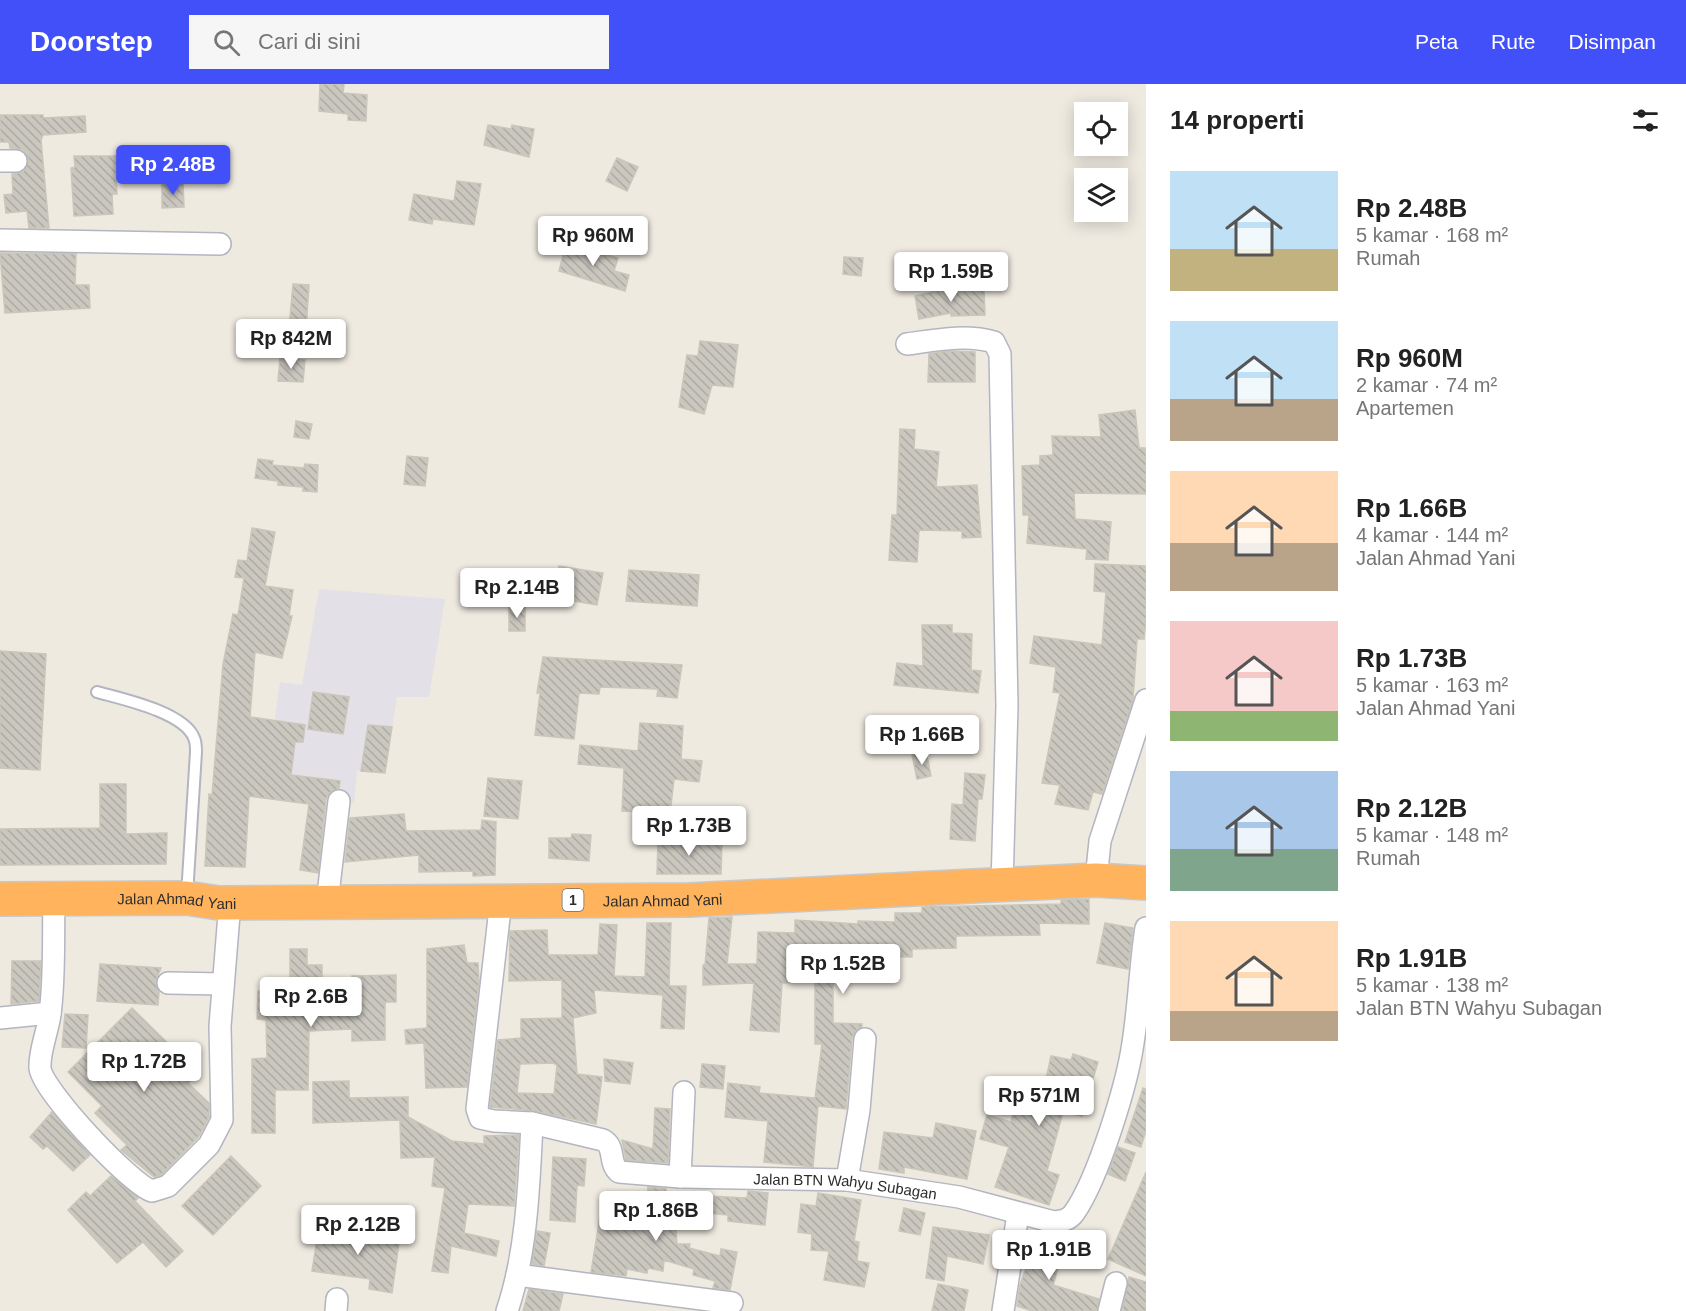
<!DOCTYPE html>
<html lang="id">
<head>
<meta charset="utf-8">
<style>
	:root { --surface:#fff; --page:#f6f6f6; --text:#222; --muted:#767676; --accent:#4250fa }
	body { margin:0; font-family:Arial,sans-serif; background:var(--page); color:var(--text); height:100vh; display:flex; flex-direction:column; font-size:22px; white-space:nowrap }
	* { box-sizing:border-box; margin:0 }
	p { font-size:20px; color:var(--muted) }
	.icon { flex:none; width:33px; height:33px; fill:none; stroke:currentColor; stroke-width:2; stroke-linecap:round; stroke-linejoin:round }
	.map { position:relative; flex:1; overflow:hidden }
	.side { display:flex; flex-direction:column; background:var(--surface); width:540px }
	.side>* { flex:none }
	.fabs { position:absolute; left:1074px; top:18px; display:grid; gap:12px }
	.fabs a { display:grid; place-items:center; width:54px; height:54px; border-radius:0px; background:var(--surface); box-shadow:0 3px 15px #0003; font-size:30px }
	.price { position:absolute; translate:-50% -51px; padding:0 14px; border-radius:6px; background:#fff; color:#222; font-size:20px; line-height:39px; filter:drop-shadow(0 2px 3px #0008) }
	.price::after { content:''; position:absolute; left:50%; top:36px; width:18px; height:14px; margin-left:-9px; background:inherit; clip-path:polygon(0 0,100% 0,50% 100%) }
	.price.current { background:var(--accent); color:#fff }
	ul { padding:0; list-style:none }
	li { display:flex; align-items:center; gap:18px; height:150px; padding:0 24px }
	li span { display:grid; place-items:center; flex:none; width:168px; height:120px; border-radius:0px; color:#555 }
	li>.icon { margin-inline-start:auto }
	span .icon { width:72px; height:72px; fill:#fffc; stroke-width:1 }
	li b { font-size:26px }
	h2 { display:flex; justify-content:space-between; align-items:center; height:72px; padding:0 24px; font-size:26px }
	header { display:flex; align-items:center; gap:36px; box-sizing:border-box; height:84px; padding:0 30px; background:var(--accent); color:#fff }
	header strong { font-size:28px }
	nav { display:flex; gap:33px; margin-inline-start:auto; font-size:21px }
	.search { width:420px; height:54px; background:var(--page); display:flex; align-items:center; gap:15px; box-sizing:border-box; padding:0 21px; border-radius:0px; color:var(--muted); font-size:22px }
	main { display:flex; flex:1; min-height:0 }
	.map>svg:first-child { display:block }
	.industrial { fill:#e3e0e7 }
	.building { fill:url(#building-back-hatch); stroke:#cac6b9; stroke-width:1.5; fill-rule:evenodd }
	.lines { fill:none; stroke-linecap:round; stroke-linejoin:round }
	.lane-casing { stroke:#b3b5c0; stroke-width:14 }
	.street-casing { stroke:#b3b5c0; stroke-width:24 }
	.highway-casing { stroke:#c8c8c8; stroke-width:36 }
	.lane { stroke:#fff; stroke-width:10 }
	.street { stroke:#fff; stroke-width:21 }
	.highway { stroke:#feb35c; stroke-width:33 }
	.labels { text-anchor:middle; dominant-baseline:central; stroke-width:5; stroke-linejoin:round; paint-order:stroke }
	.shield { fill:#fff; stroke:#6c6c6c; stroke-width:1.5 }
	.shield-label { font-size:14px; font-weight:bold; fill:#2d2d2d }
	.street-label { font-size:15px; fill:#2d2d2d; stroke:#fff }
</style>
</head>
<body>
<header>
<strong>Doorstep</strong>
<div class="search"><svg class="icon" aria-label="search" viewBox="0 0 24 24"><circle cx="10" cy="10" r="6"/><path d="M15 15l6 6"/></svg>Cari di sini</div>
<nav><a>Peta</a><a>Rute</a><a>Disimpan</a></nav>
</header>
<main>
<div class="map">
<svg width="1146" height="1227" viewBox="0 0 1146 1227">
	<defs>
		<pattern id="building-back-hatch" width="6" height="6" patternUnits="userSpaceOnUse" patternTransform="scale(1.5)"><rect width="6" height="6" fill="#cac7bf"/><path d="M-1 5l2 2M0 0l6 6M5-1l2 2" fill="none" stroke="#aeaba4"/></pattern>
	</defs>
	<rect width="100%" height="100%" fill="#efeae0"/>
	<path class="industrial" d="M319,505L445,515L429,613H397L385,689L357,687L354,719L338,717L340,697L267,688L280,598L302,601Z"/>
	<path class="building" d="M320,0H344L343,9L367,11L366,37L348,36V30L319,27Z
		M0,31H43V34L85,32L86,48L43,51L41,56L49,144H29L27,127L6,129L4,111L13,110L12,90L23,88L29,76L23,66L10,64L9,58H0Z
		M488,41L511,45L512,41L534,45L529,73L484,61Z
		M74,72H124V89H116L117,110H112L113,130L74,132L71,84L75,83Z
		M617,74L638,83L627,107L606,97Z
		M457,97L481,100L474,141L433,135L432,140L409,136L414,110L454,117Z
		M183,99L184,123L162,124V100Z
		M566,160L618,174L614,187L629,191L625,207L559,187Z
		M0,169L76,170L75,201H89L90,224L5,229Z
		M844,173L863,174L861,192L843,190Z
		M293,200L309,201L306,246L289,245Z
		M984,205L985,231L951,232V229L919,235L915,212L940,206Z
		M700,257L738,261L733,303L712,301L704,330L679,323L687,271L698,272Z
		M949,267L975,268V298H928L929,270Z
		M280,274L305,276L303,298L278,297Z
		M1135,326L1139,364H1146V410L1074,409L1075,435L1111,438L1108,476L1086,475L1087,465L1027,459L1029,431H1023L1022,382L1040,381V372L1053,371L1052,352L1101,353L1099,331Z
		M296,337L312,340L309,355L294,353Z
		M900,345L915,346L914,365L939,368L936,403L977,401L981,453L962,454V447L919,446L917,478L889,476L892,431H897Z
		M407,372L428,374L425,402L404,400Z
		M258,375L273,377L272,381L304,384L305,380L318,381L317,408L303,407V403L278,401V397L255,394Z
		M252,444L275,448L265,502L293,506L289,532H292L282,574L255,568L250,633L305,641L303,658H295L291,691L340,697L339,704L329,709L326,715L318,789L300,786L309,720L249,712L245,783L205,782L209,710L212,711L223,580L233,530L238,531L244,494L235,493L238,476L247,477Z
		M1095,480L1146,482V535L1144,555H1137L1133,616L1102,710L1093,708L1088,726L1055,720L1060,701L1042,699L1060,609L1053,608L1056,583L1030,579L1034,552L1102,561L1106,508L1094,507Z
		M559,482L603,489L597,521L554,514Z
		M629,486L699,491L697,522L626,517Z
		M525,523V547H509V524Z
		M922,541H952V549L972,550L971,586L981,587L978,609L894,601L897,579L923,582Z
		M0,567L46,570L40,686L0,684Z
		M543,573L682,581L677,614L657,612L658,605L600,603L599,610L579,609L574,655L535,651L540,609H537Z
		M313,608L349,613L343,650L308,645Z
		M926,634H968V665H926Z
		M640,639L683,642L681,675L702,677L699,698L674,695L670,730L622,727L624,684L578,680L580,661L638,667Z
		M368,641L392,643L385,689L361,687Z
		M926,668L931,692L917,695L912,671Z
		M965,689L985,691L982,715H978L975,757L950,755L952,720L963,721Z
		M488,694L522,697L518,735L484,732Z
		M100,700H126V750L167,749L166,780L0,781V745L100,744Z
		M404,730L406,747L481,746L482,736L496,738L495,791L473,792V787L419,788V771L345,778L350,734Z
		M572,750L591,751L589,777L549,774V754H571Z
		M658,756L722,757L721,790H657Z
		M1089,815V840L1039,839L1040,851L956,852V864L912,865V873L841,872V880H833V939L862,940V943L855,947L852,954L846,1025L818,1022L813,1083L764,1078L768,1037L725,1033L728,999L760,1003L759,1009L815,1014L822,960H815V897L782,899L779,948L750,946L754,899L703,901V881H705L709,834L732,833L727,880H757L758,848L795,849V836L858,840V837L895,838V829H922V823L1061,820V816Z
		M647,839H671L669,902H686L684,945L661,944L663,911L594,906L596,929L573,934L577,990L602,993L596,1040L535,1027L490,1023L498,956L521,954V935L562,934V896L509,897L510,847L547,846L548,871H598L600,840L617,841L614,892L645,893ZM553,979L557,981L554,1010L517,1009L520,980Z
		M1105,839L1133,844L1128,885L1097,879Z
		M464,861L467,879H478L479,897L467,1003L426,1004L424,959L406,960L405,946L427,944V865Z
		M290,865H307V881H322V899L352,898V892L396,891V918H385V956L352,957V945L309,947L308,1006H275V1049H252V975L267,974L266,936L257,935L258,907L290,908Z
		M12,877H41L39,917L11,920Z
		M100,880L161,884L155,898L159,908L158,921L97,917Z
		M132,924L198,989L188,999L209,1019V1033L199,1052L161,1091L154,1093L121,1066L127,1061L95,1029L102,1022L68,988Z
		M65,930L88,931L86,964L62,963Z
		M1073,970L1098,978L1082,1032L1063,1028L1047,1087L1059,1091L1049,1121L995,1103L1009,1063L980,1055L987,1031L1011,1038L1019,1000L1044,1005L1051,972L1071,976Z
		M604,975L633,979L630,1000L605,997Z
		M702,980L725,982L723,1005L700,1003Z
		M349,997V1014L408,1013V1033L452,1057L484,1060V1052L519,1051L514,1122L468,1120L464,1149L499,1157L496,1172L451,1162L448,1189L432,1187L445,1104L432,1102L435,1073L401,1074L400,1036L313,1039V998Z
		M1143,1004L1146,1005V1046L1141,1063L1125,1058Z
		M655,1024L670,1025L668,1079L626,1076L622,1056L653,1065Z
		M52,1028L90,1071L73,1087L47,1062L43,1065L30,1053Z
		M936,1039L976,1047L967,1095L904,1083V1089L879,1085L884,1048L933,1054Z
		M1118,1063L1135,1069L1125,1097L1108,1090Z
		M231,1072L261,1102L213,1151L182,1122Z
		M553,1073L586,1075L584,1102L577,1101L575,1138L550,1136Z
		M1146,1088V1192L1108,1175Z
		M111,1092L138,1114L135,1117L183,1167L166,1183L143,1158L117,1179L68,1126L86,1108L90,1112Z
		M648,1103L666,1105V1113L691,1116L689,1133L675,1132L677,1160H690L689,1164L720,1172L721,1165L737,1168L730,1206L713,1204L715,1197L693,1191L694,1185L664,1176L663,1187L648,1184L647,1189L627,1185L626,1192L591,1188L600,1132L619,1135L634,1116L647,1126Z
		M748,1107L768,1109L765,1141L728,1137V1131L706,1129L708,1112L747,1114Z
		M818,1109L861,1116L854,1157L859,1158L857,1177L869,1179L864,1203L824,1196L829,1167L811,1166L812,1150L798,1148L801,1120L816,1122Z
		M904,1124L925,1129L920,1151L899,1147Z
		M319,1142L400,1152L392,1209L369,1205L370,1195L312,1187Z
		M933,1143L989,1151L983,1180L947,1172L944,1197L926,1194Z
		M537,1147L550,1149L544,1182L532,1180Z
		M1039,1148L1066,1157L1053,1201L1099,1215L1097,1227H1032L1017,1222L1020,1201Z
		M1129,1193L1146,1198V1227H1122Z
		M938,1200L968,1206L964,1227H932Z
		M529,1205L563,1210L559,1227H523Z"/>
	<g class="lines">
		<g class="lane-casing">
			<path id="lane" d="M97,608C122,615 184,628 194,654C196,658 196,664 196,668L187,811"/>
		</g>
		<g class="street-casing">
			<g id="street">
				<path d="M0,77H16"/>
				<path d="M0,156L220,160"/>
				<path d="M907,260C936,256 966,250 994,258L1000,270L1007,622L1002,802"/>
				<path d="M1096,796L1100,757L1146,616"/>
				<path d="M54,816C53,854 55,893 50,930C48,947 39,967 40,984C42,1006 130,1100 152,1107L168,1102L209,1061L222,1036L220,942L230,818"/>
				<path id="s1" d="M501,816L477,1025L480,1034L494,1037L532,1039L603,1056C616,1063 608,1079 619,1088L680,1093L847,1096L959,1113L1054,1138C1062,1137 1069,1136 1074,1129C1098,1095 1127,1001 1133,959C1139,921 1140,882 1146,844"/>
				<path d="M327,819L339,717"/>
				<path d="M168,899L223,900"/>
				<path d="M0,934L50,929"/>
				<path d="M680,1093L684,1008"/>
				<path d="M847,1096L859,1026L865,955"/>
				<path d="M517,1191L732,1219"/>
				<path d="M336,1227L337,1215"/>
				<path d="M507,1227C527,1168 529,1101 532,1039"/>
				<path d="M1003,1227L1018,1130"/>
				<path d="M1109,1227L1116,1199"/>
			</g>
		</g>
		<g class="highway-casing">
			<g id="highway">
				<path id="s2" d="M0,815L186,814L219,819L689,816L1096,796L1146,799"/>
			</g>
		</g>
		<use href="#lane" class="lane"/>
		<use href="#street" class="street"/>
		<use href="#highway" class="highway"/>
	</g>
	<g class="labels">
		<rect class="shield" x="562.5" y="805" width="21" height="22" rx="4.5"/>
		<g class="shield-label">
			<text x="573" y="816">1</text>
		</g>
		<g class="street-label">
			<text stroke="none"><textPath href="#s2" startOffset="663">Jalan Ahmad Yani</textPath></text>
			<text stroke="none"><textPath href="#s2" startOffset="177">Jalan Ahmad Yani</textPath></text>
			<text stroke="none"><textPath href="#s1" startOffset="609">Jalan BTN Wahyu Subagan</textPath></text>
		</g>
	</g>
</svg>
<div class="fabs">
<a><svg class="icon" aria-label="locate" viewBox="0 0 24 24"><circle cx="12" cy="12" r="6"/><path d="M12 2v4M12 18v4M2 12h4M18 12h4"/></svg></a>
<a><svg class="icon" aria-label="layers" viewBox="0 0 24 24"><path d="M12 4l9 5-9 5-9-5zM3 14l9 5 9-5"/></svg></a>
</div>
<b class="price current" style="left:173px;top:112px">Rp 2.48B</b>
<b class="price" style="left:593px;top:183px">Rp 960M</b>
<b class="price" style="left:951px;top:219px">Rp 1.59B</b>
<b class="price" style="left:291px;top:286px">Rp 842M</b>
<b class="price" style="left:517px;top:535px">Rp 2.14B</b>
<b class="price" style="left:922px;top:682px">Rp 1.66B</b>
<b class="price" style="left:689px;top:773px">Rp 1.73B</b>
<b class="price" style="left:843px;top:911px">Rp 1.52B</b>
<b class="price" style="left:311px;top:944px">Rp 2.6B</b>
<b class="price" style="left:144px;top:1009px">Rp 1.72B</b>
<b class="price" style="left:1039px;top:1043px">Rp 571M</b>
<b class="price" style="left:656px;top:1158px">Rp 1.86B</b>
<b class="price" style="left:358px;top:1172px">Rp 2.12B</b>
<b class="price" style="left:1049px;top:1197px">Rp 1.91B</b>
</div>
<section class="side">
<h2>14 properti<svg class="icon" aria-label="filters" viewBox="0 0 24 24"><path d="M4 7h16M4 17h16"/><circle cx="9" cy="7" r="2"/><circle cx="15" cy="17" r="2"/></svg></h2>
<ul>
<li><span style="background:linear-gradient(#bfe0f5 65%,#c2b280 0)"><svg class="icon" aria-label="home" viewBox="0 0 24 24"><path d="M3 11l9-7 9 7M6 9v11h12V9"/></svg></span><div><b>Rp 2.48B</b><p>5 kamar · 168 m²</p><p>Rumah</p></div></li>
<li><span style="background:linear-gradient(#bfe0f5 65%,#b9a48a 0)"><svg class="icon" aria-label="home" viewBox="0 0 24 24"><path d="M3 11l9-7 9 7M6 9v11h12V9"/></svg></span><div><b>Rp 960M</b><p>2 kamar · 74 m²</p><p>Apartemen</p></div></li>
<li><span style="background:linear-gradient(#ffd9b3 60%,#b9a48a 0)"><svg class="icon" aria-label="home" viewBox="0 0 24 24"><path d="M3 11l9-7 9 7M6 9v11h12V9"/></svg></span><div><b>Rp 1.66B</b><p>4 kamar · 144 m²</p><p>Jalan Ahmad Yani</p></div></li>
<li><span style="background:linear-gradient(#f6c9c9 75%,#8fb573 0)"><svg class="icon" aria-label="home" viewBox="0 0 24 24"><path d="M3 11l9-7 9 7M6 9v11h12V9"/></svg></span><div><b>Rp 1.73B</b><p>5 kamar · 163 m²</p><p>Jalan Ahmad Yani</p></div></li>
<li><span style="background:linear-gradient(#a9c7e8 65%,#7fa58c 0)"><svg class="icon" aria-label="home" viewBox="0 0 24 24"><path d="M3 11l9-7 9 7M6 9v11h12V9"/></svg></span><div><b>Rp 2.12B</b><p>5 kamar · 148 m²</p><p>Rumah</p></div></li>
<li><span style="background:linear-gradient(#ffd9b3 75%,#b9a48a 0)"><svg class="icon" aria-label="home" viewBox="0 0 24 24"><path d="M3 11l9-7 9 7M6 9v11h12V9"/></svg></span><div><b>Rp 1.91B</b><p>5 kamar · 138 m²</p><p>Jalan BTN Wahyu Subagan</p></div></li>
</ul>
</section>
</main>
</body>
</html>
